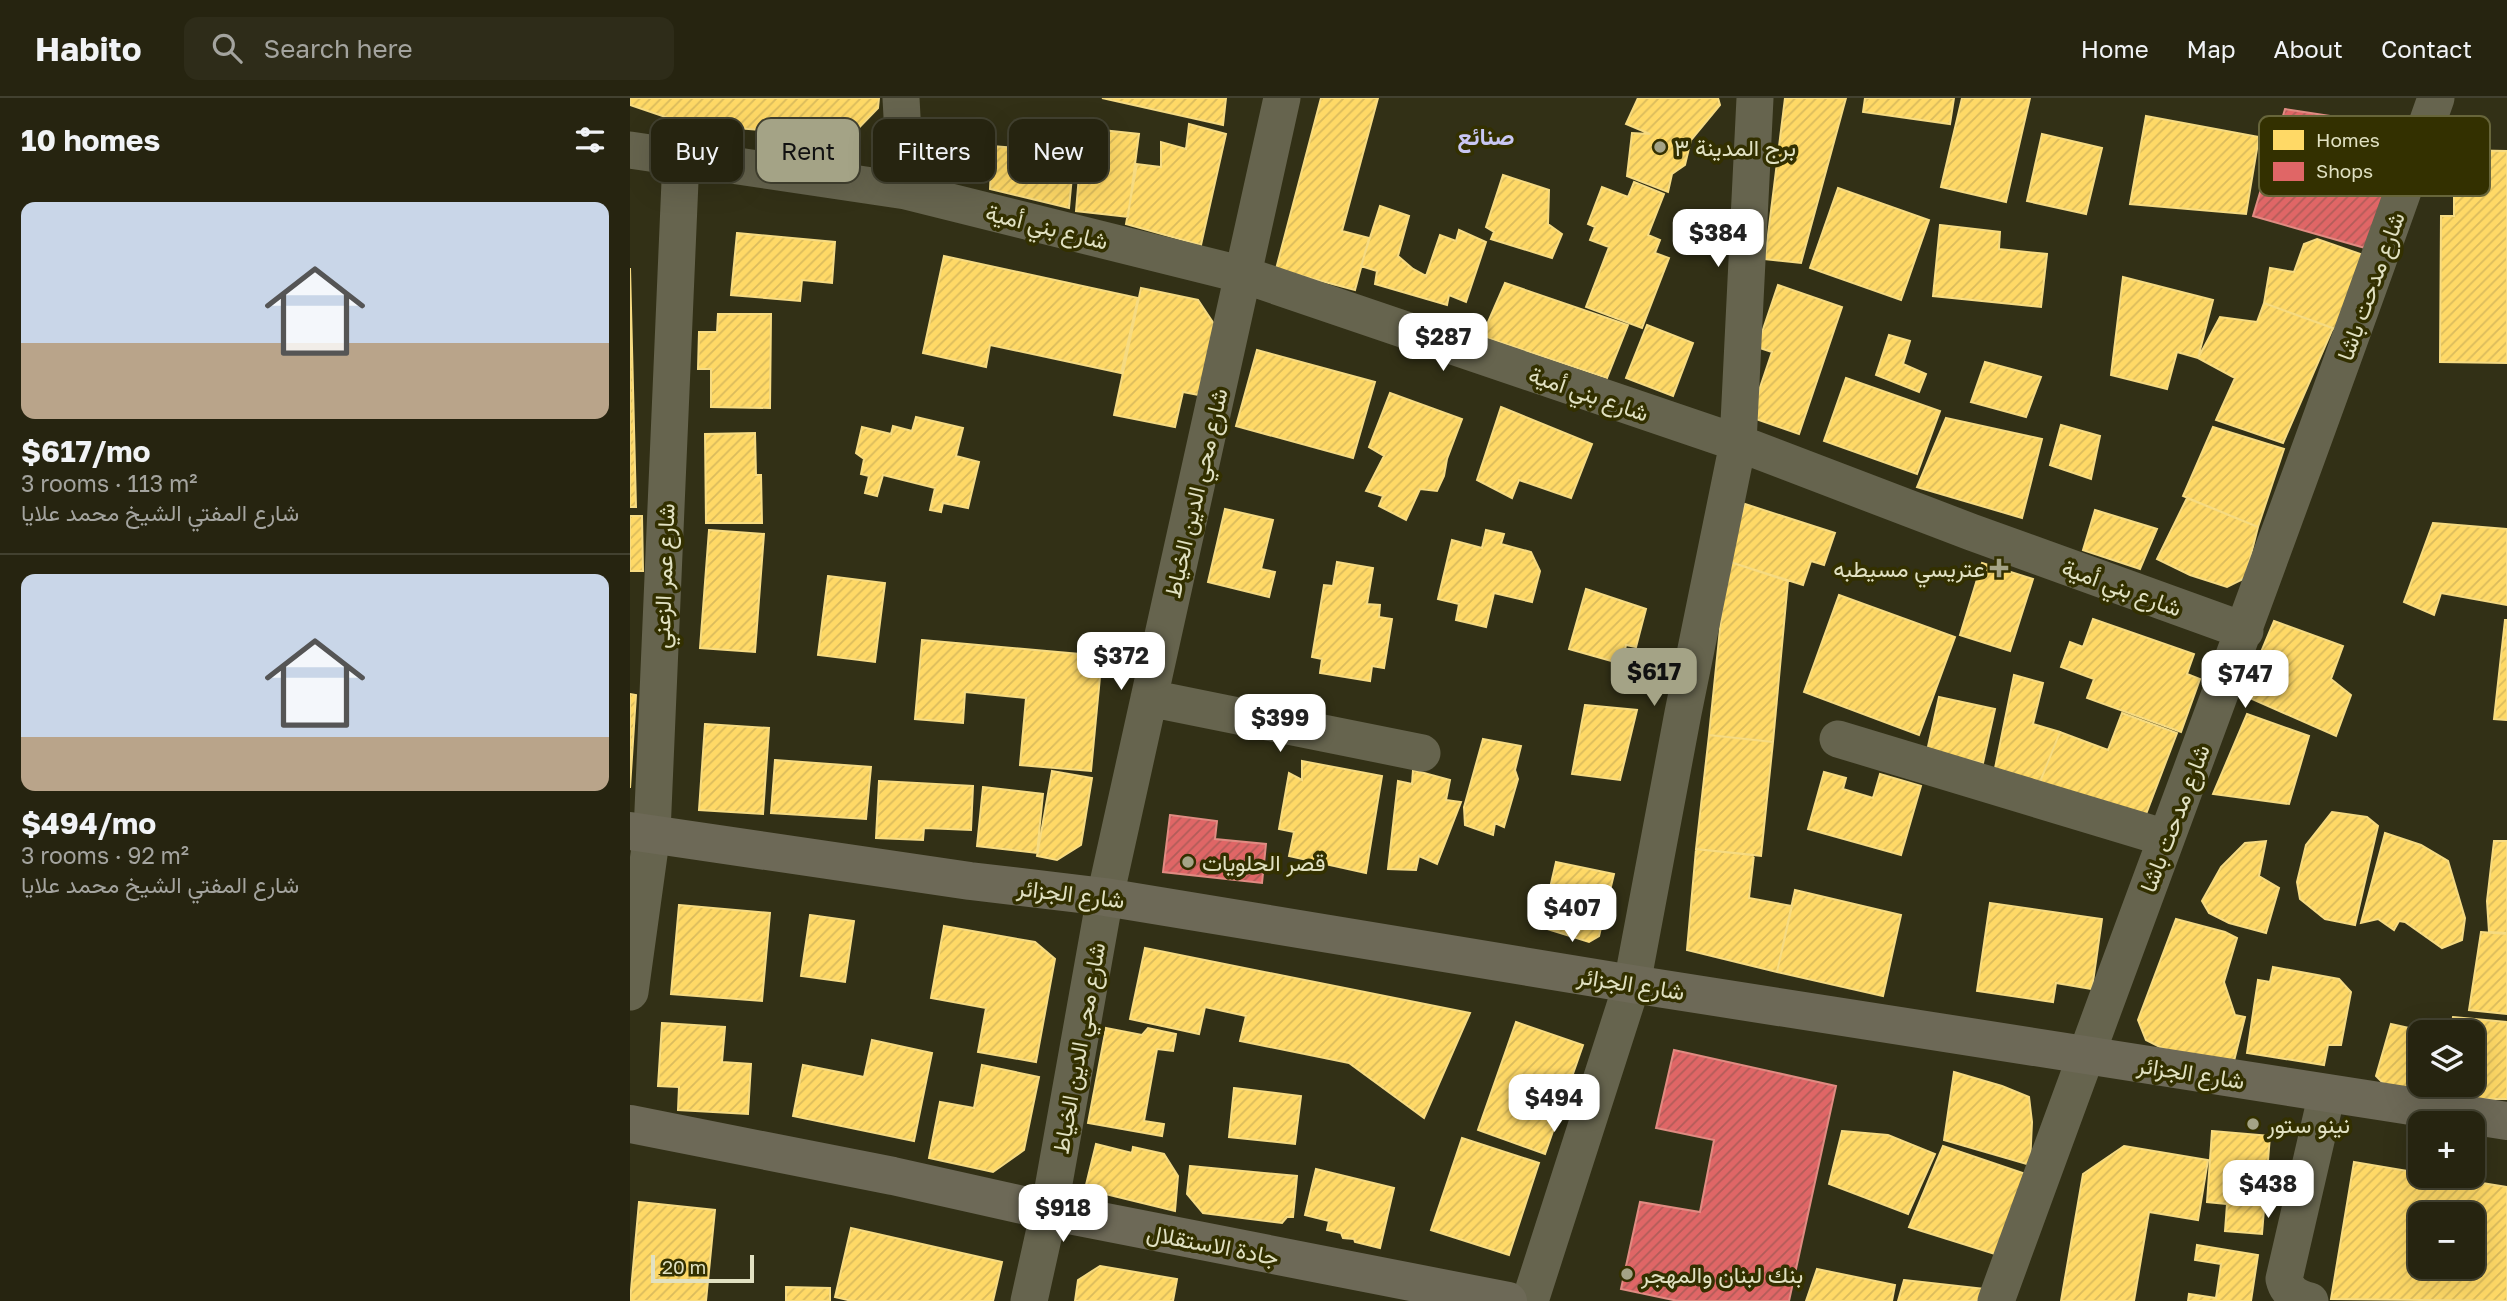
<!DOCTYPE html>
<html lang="en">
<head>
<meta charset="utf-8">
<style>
	:root { --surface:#262410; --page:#2e2c19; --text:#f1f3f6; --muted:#a4a49f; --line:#424130; --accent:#a4a386 }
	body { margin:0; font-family:"Golos Text",Vazirmatn,sans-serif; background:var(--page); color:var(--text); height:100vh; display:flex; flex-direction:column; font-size:26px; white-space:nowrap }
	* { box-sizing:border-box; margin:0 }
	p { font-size:23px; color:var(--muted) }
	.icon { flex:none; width:38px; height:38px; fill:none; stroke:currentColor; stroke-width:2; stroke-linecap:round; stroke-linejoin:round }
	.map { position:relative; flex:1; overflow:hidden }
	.side { display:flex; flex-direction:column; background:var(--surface); width:630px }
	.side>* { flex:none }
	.banner { position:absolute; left:21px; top:21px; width:665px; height:63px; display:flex; gap:14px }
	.tools { position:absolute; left:1778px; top:922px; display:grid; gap:14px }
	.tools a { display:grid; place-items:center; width:77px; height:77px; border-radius:14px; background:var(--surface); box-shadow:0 7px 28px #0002,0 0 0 2px var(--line); font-size:35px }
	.scale { position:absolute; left:21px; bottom:18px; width:103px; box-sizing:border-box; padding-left:7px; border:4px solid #e1e1c2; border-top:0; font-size:19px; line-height:24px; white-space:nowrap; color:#e1e1c2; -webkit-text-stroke:5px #333000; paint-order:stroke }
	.price { position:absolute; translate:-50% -60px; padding:0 16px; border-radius:14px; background:#fff; color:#222; font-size:23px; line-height:46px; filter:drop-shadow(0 2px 4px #0008) }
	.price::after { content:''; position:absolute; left:50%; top:42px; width:21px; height:16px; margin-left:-10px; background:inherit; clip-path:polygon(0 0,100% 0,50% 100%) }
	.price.current { background:var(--accent); color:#111 }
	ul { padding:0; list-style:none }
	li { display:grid; align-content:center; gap:14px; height:371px; padding:0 21px }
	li+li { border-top:2px solid var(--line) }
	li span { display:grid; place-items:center; height:217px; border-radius:14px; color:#555 }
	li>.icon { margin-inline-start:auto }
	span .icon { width:126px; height:126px; fill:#fffc; stroke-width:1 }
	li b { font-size:30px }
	h2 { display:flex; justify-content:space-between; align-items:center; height:84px; padding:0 21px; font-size:30px }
	.tag { padding:0 24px; border-radius:14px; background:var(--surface); box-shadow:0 7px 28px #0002,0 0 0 2px var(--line); font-size:24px; line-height:63px }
	.tag.current { background:var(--accent); color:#111 }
	header { display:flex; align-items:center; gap:42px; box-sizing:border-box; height:98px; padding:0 35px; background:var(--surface); border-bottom:2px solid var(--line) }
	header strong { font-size:33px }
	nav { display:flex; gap:38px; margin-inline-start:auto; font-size:24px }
	.search { width:490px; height:63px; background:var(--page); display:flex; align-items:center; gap:18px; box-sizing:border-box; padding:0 24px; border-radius:14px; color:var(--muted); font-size:26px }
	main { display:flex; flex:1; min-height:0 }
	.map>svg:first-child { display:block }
	.homes { fill:url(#homes-hatch); stroke:#f6db82; stroke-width:2; fill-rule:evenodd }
	.shops { fill:url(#shops-hatch); stroke:#e08b82; stroke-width:2 }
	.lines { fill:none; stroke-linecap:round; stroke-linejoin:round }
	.minor { stroke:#66644e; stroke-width:37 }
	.secondary { stroke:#6d6957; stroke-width:38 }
	.poi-dot { fill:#a4a386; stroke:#333000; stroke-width:2.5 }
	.labels { text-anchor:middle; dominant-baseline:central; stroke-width:7; stroke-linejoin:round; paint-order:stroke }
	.poi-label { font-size:23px; fill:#e1e1c2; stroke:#333000; text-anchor:start }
	.street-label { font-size:23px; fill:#e1e1c2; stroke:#333000 }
	.neighbourhood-label { font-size:24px; font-weight:bold; fill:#c9c7f3; stroke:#333000 }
	.key { fill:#333000; stroke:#67653a; stroke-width:2 }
	.key-label { font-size:19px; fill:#e1e1c2 }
</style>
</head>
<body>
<header>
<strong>Habito</strong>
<div class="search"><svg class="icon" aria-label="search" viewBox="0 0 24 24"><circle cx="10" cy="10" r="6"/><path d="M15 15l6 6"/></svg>Search here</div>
<nav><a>Home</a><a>Map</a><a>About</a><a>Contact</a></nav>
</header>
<main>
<section class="side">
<h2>10 homes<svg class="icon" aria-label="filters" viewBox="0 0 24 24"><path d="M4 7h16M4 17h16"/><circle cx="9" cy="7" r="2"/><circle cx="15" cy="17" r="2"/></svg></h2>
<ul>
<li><span style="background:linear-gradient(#c9d6e8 65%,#b9a48a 0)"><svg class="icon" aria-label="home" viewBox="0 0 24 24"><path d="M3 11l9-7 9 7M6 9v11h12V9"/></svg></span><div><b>$617/mo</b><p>3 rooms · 113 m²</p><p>شارع المفتي الشيخ محمد علايا</p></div></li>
<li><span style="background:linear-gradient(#c9d6e8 75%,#b9a48a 0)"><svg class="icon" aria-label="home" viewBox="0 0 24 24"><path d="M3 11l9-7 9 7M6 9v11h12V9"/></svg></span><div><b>$494/mo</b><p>3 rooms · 92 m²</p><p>شارع المفتي الشيخ محمد علايا</p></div></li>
</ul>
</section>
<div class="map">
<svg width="1877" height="1203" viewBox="0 0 1877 1203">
	<defs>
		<pattern id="homes-hatch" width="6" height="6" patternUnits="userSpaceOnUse" patternTransform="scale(1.75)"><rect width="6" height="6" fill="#ffd966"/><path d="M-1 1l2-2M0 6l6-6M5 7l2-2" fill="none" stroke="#dabb5d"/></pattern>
		<pattern id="shops-hatch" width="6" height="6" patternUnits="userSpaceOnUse" patternTransform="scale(1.75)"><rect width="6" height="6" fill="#e06666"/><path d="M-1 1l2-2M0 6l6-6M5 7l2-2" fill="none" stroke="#b15c59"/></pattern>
	</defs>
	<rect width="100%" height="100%" fill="#323016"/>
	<path class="homes" d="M0,0H249L248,10L220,39L56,26L0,7Z
		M472,0H596L593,27Z
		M691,0H748L712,133L739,140L725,192L646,171Z
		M1008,0H1088L1090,7L1061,42L1055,67L1042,76L1038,94L997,78L1002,35L1020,36L996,26Z
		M1155,0H1216L1171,165L1135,161Z
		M1235,0H1324L1320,26L1233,14Z
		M1332,0H1400L1376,104L1311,89Z
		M1516,18L1629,39L1616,116L1500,106Z
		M559,26L596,36L571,147L496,126L507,66L531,69V44L556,51Z
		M453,30L509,36L498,119L446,113Z
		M414,34L446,36L439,110L360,91L362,48L412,52Z
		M1412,36L1472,50L1456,116L1397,103Z
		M1824,52L1877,53V265L1810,264L1811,118H1824Z
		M873,77L919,92L918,126L932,136L922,160L861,141L864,134L856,129Z
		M1004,84L1034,96L1018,137L1030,142L1025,155L1039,160L1012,230L956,209L979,149L960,142L965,129L958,126L972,89L998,99Z
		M1208,90L1299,122L1271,202L1180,170Z
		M750,108L779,118L768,158L783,171L796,178L810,137L826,143L829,132L856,144L836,204L819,197L817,207L745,186L747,173L731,168Z
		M1310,127L1370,134L1369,151L1417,156L1411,209L1303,198Z
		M107,135L205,144L202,185L172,182L170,203L101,197Z
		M1687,141L1739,159L1713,234L1634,205L1640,170L1664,174L1674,146Z
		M314,158L508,200L491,275L360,247L356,269L293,255Z
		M0,170L6,409H0Z
		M1493,179L1583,202L1568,260L1547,254L1537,291L1481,277Z
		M875,185L998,227L977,280L852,238Z
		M1148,187L1212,209L1169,336L1120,319L1142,254L1127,249Z
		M511,190L568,202L584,226L569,297L553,294L545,329L484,317Z
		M1634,205L1703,230L1653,345L1586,322L1605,280L1568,260L1590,219L1627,224Z
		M88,216H141L140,310L81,309V271H68L69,234H87Z
		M1017,227L1063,245L1043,298L996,280Z
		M1259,237L1280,243L1273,266L1296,276L1289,294L1246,277Z
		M627,252L745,284L723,360L606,328Z
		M1355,264L1411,279L1396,319L1341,304Z
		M1216,280L1310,313L1287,376L1194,343Z
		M760,295L832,321L817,361L814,378L807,393L790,391L776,422L749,408L753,398L736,393L754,358L739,349Z
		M871,309L962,346L941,400L889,382L882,400L847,382Z
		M286,319L333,330L326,358L349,364L338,410L313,405L311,414L300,412L305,390L253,377L247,398L235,395L239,378L231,376L234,361L226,355L232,329L261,336L263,328L282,333Z
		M1316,320L1412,341L1392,420L1287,389Z
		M1431,327L1470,338L1461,381L1420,367Z
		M1583,329L1654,351L1628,429L1553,398Z
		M125,335L126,377H131L132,425H76L75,336Z
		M1557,400L1628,429L1615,480L1597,489L1560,477L1527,461Z
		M1115,406L1205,435L1194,467L1181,463L1173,487L1097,463Z
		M595,411L643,422L631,471L645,474L639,499L578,484Z
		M1465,412L1527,431L1510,471L1453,452Z
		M0,418H12L13,473H0Z
		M1803,425L1877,431V507L1811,495L1804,517L1774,504Z
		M79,432L134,436L125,554L70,550Z
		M856,432L874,436L871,446L901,454L910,473L902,504L864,495L856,529L826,522L829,506L808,501L822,442L852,450Z
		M1097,463L1158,483L1143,644L1079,637Z
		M707,464L743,470L737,506L750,507L749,519L762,521L754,570L742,568L740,583L690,575L692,561L682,559L694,487L703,488Z
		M1352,465L1403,481L1380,553L1330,537Z
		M198,478L255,485L245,564L188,557Z
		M956,491L1016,511L1006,549L996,547L992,566L939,551Z
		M1209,497L1325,539L1289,637L1174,594Z
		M1463,521L1564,556L1557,576L1570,581L1551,634L1457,600L1464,581L1431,569L1440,544L1453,549Z
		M1875,522H1877V622L1864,621Z
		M1644,523L1713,548L1701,581L1721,597L1706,638L1613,597Z
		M292,542L472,558L461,673L390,667L396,600L335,594L333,625L285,621Z
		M1384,577L1413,585L1403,626L1430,634L1410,684L1364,675Z
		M0,596L6,597L0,690Z
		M1309,599L1365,611L1353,665L1297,653Z
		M955,607L1007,612L990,682L942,676Z
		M1492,615L1547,635L1513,724L1410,684L1430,634L1478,652Z
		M1617,616L1679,638L1659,706L1583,696Z
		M75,626L139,630L133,716L69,712Z
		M1079,637L1143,644L1131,758L1066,751Z
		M853,641L891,648L885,672L888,681L874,729L865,725L863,737L835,727L834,709Z
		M145,662L241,669L236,721L141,715Z
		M672,663L752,678L736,775L659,758L664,734L649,731L659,675L672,682Z
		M783,672L820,682L816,702L831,704L807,766L789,758L786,772L758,771L768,683L782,686Z
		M422,673L462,680L451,747L427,762L407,758Z
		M1194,674L1216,680L1213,691L1243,700L1250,676L1291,688L1271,757L1178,731Z
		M249,683L343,688L341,732L294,730L293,742L246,740Z
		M353,689L413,696L407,755L347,748Z
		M1702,714L1737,719L1748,728L1725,827L1695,821L1670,801L1667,784L1676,747Z
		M1755,735L1791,747L1818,763L1835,820L1832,842L1812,850L1775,824L1769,823L1764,832L1748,821L1731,825Z
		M1636,743L1629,778L1649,790L1636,835L1599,825L1579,815L1572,803L1591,769L1615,745Z
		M1864,743H1877V835L1859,834L1857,803Z
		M1066,751L1124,757L1119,800L1162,808L1147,874L1057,852Z
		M926,764L984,776L969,838L959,844L911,829Z
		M1165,792L1271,817L1253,898L1147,874Z
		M1360,805L1472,821L1462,891L1426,885L1423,904L1347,893Z
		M49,807L140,815L132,903L41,896Z
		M180,817L224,823L215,884L171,878Z
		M1546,821L1595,834L1607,840L1594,884L1605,917L1615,919L1603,967L1534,951L1516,942L1508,922Z
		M314,828L405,844L425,861L406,964L348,954L356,910L301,900Z
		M1851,834L1877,836V916L1839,912Z
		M515,850L840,915L794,1020L719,965L610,943L616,918L575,909L569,936L500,921Z
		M1643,869L1709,881L1721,894L1711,947H1698L1694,967L1617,955L1628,882L1640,884Z
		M1823,919L1877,924V1001H1848L1813,994L1814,987H1843V934H1821Z
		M886,924L953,947L915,1056L848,1032Z
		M32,925L95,929L92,964L121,966L118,1016L48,1012L49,989L28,988Z
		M1761,926L1797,934H1790V987H1799L1795,996L1762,994L1746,978Z
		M476,930L512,937L518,930L546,936L543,953L527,951L514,1023L534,1026L532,1038L458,1025Z
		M242,942L302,955L284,1043L163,1018L173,967L234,979Z
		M352,967L409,979L394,1052L363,1074L299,1060L310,1004L344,1010Z
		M1324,974L1372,988L1399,999L1402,1024L1400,1067L1314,1042Z
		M604,990L671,998L665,1046L599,1039Z
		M1212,1033L1258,1037L1305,1056L1278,1116L1199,1086Z
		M1582,1033L1640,1038L1632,1136L1595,1133L1597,1106L1577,1104Z
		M832,1040L909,1065L879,1157L801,1132Z
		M466,1046L502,1055L503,1049L534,1056L548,1078L545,1113L455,1091Z
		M1313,1048L1396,1076L1365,1156L1279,1129Z
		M1494,1048L1578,1062L1568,1122L1519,1114L1504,1203H1431L1453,1076Z
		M1724,1064L1790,1075V1078H1809L1877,1089V1203L1701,1201ZM1790,1116H1843V1169H1790Z
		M560,1068L667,1078L663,1119H657L652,1125L573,1115L557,1096Z
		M686,1071L764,1090L750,1150L725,1144L724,1141L713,1140L711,1135L697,1132L699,1123L675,1117Z
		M9,1104L85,1112L76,1203H0Z
		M221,1130L372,1164L363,1203H222L205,1199Z
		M1567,1147L1628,1157L1621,1203H1558L1559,1196L1586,1200L1591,1166L1565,1162Z
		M470,1168L547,1181L543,1203H445L448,1182Z
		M1187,1171L1265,1187L1262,1203H1176Z
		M1274,1182L1365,1192L1361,1203H1268Z
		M156,1189L200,1190V1203H156Z"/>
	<path class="shops" d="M1655,11L1746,25L1780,43L1742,152L1623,118Z
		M540,717L587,723L585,741L636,746L632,785L533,774Z
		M1044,952L1206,988L1159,1203H1048L991,1191L1010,1104L1070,1114L1084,1042L1026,1030Z"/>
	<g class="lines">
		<path class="minor" d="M271,0L276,93
			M0,52L276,93L614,177L1108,345L1341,434L1615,533
			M519,600L792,655
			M1208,641L1536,740
			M0,894L22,735L51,60
			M399,1203L419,1113L475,799L652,0
			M900,1203L1002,886L1053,615L1108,345L1125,0
			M1366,1203C1512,802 1664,403 1806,0
			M1680,1203C1667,1200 1657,1194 1654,1181L1697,995"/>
		<path class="secondary" d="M0,733L340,783L475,799L1002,886L1877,1023
			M0,1026L263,1078L419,1113L878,1203"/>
	</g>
	<g class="poi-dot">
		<circle cx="1030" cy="49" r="7"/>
		<path d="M1365.5 459.5h7v7h7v7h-7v7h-7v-7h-7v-7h7z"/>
		<circle cx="558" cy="764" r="7"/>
		<circle cx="1623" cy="1026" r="7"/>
		<circle cx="997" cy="1176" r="7"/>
	</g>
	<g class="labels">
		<g class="poi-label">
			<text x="1044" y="49">برج المدينة ٣</text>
			<text x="1355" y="470" text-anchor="end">عتريسي مسيطبه</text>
			<text x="572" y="764">قصر الحلويات</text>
			<text x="1637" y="1026">نينو ستور</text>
			<text x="1011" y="1176">بنك لبنان والمهجر</text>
		</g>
		<g class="street-label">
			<text transform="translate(417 128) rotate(14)">شارع بني أمية</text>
			<text transform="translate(1740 188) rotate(-70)">شارع مدحت باشا</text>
			<text transform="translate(959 295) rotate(19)">شارع بني أمية</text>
			<text transform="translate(565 395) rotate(-77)">شارع محي الدين الخياط</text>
			<text transform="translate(33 478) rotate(-88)">شارع عمر الزعني</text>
			<text transform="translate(1492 489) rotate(20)">شارع بني أمية</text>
			<text transform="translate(1544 720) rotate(-69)">شارع مدحت باشا</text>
			<text transform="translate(441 795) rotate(7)">شارع الجزائر</text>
			<text transform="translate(1001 885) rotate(9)">شارع الجزائر</text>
			<text transform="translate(448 950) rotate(-80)">شارع محي الدين الخياط</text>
			<text transform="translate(1561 974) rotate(9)">شارع الجزائر</text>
			<text transform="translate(583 1146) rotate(11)">جادة الاستقلال</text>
		</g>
		<g class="neighbourhood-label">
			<text x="856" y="37">صنائع</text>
		</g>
	</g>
	<rect x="1629" y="18" width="231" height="80" rx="10" class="key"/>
	<rect x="1643" y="32" width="31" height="20" fill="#ffd966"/>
	<rect x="1643" y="64" width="31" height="19" fill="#e06666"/>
	<g class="key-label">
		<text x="1686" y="49">Homes</text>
		<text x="1686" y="80">Shops</text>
	</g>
</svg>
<div class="tools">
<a><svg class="icon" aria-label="layers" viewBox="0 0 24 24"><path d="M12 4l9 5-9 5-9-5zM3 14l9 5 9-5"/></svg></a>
<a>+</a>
<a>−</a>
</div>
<div class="scale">20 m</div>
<b class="price" style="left:1088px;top:171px">$384</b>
<b class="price" style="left:813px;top:275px">$287</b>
<b class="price" style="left:491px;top:594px">$372</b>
<b class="price current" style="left:1024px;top:610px">$617</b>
<b class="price" style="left:1615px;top:612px">$747</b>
<b class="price" style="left:650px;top:656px">$399</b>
<b class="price" style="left:942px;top:846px">$407</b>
<b class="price" style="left:924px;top:1036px">$494</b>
<b class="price" style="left:1638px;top:1122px">$438</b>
<b class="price" style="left:433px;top:1146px">$918</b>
<div class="banner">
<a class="tag">Buy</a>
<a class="tag current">Rent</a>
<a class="tag">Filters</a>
<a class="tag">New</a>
</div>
</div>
</main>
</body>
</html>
